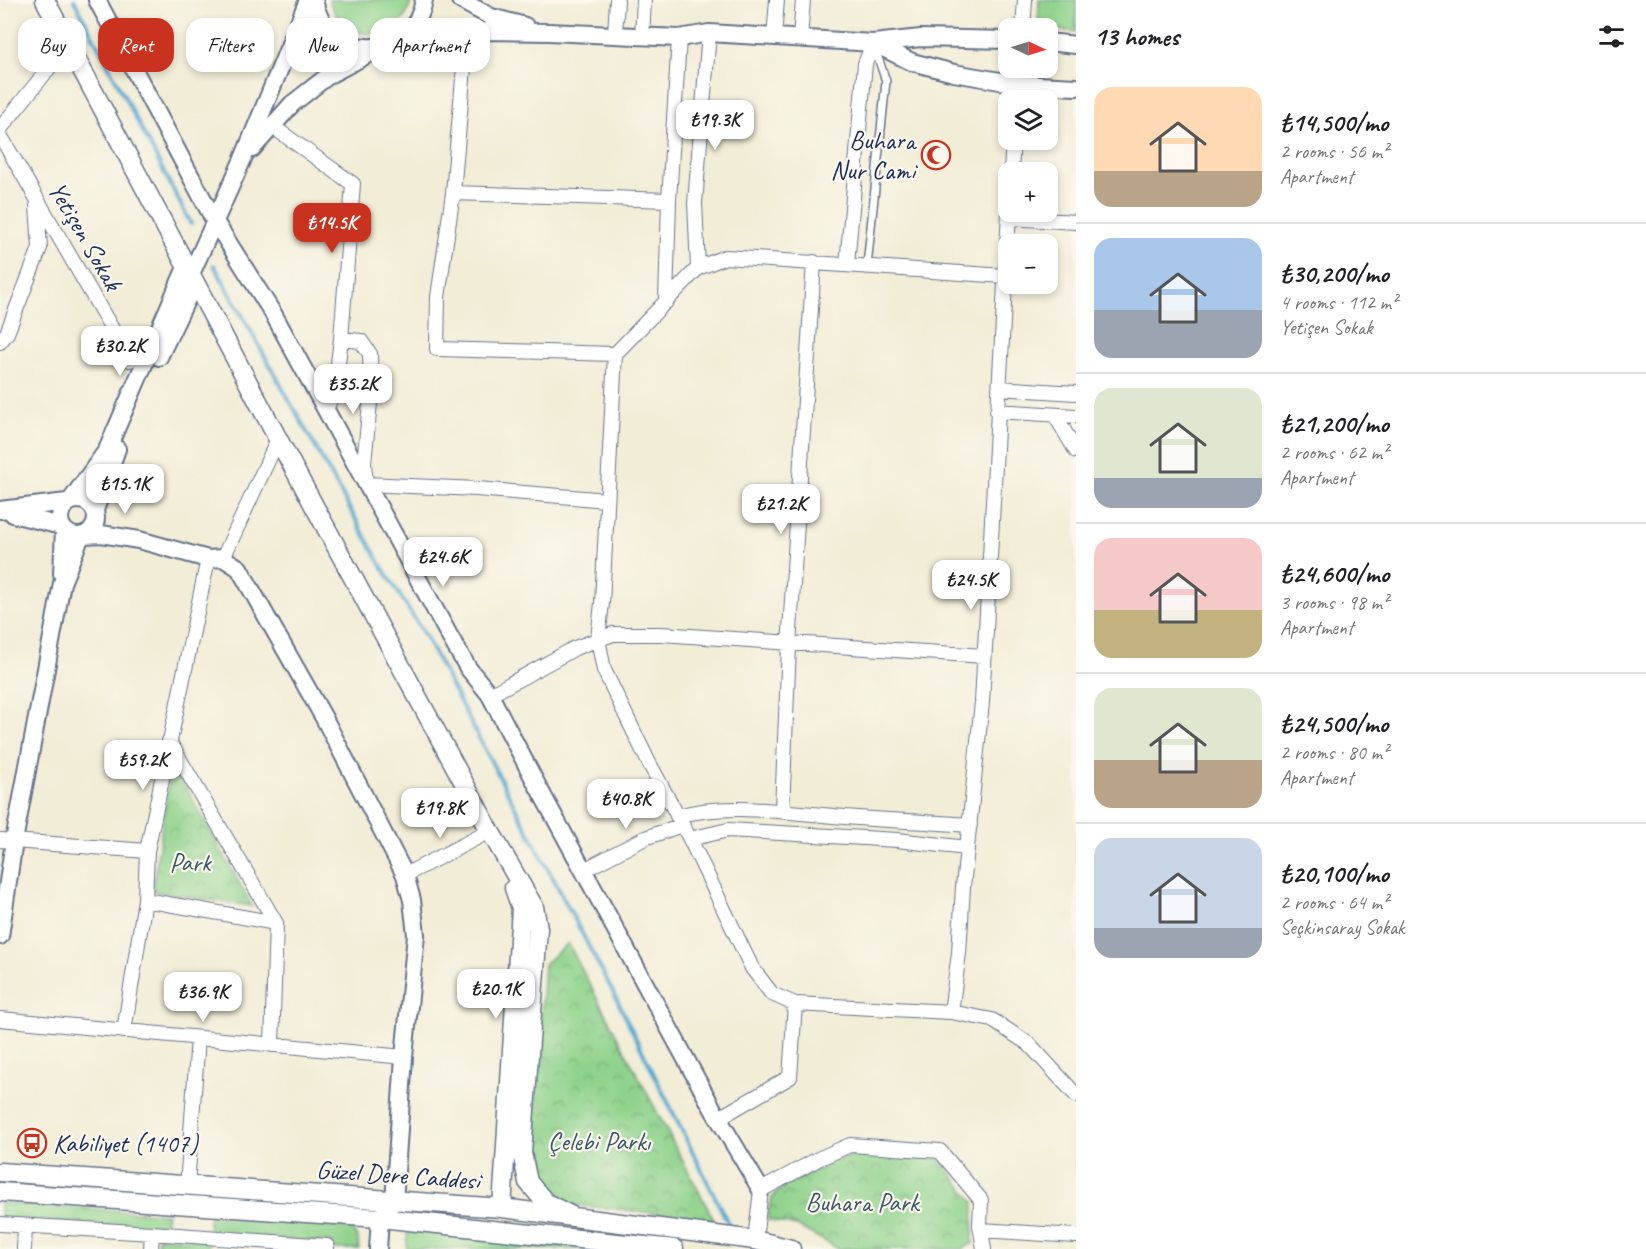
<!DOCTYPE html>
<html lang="en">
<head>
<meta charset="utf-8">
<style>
	:root { --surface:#fff; --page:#f6f6f6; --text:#202124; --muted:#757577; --line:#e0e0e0; --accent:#c8321e }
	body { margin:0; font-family:Caveat,sans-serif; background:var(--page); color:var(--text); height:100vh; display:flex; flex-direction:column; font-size:22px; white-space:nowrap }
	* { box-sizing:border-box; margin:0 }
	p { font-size:20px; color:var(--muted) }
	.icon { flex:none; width:33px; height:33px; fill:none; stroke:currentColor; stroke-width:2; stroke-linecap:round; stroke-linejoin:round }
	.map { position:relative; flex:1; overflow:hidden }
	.drawer { display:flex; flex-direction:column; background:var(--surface); width:570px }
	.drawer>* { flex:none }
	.banner { position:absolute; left:18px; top:18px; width:570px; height:54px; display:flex; gap:12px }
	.needle { width:39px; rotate:94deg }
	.controls { position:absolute; left:998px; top:18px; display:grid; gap:12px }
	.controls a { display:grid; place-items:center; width:60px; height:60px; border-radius:12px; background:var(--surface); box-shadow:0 3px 9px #0003; font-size:30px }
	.price { position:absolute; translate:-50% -51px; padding:0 14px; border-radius:12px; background:#fff; color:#222; font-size:20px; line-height:39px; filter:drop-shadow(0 2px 3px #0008) }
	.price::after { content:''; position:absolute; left:50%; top:36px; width:18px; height:14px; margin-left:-9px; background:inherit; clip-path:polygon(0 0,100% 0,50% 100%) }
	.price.current { background:var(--accent); color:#fff }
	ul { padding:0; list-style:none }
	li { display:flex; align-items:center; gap:18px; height:150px; padding:0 18px }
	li+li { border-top:2px solid var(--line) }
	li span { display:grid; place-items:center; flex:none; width:168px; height:120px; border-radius:18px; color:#555 }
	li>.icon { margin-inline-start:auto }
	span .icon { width:72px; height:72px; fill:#fffc; stroke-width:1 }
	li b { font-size:26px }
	h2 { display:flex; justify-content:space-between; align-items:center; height:72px; padding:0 18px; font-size:26px }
	.pill { padding:0 21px; border-radius:18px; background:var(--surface); box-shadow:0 3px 9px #0003; font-size:21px; line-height:54px }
	.pill.current { background:var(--accent); color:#fff }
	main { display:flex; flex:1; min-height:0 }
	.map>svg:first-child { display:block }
	.green { fill:#8ed28b; stroke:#548074; stroke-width:1.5 }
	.park { fill:url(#park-crowns); stroke:#548074; stroke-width:1.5 }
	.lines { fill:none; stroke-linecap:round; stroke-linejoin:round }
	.stream { stroke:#55a8d0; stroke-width:4 }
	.service-casing { stroke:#667288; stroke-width:10 }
	.minor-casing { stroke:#667288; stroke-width:16 }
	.tertiary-casing { stroke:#667288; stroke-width:20 }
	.secondary-casing { stroke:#667288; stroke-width:21 }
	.service { stroke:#fff; stroke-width:7 }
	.minor { stroke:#fff; stroke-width:14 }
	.tertiary { stroke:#fff; stroke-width:16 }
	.secondary { stroke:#fff; stroke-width:18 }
	.labels { text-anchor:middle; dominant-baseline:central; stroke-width:4.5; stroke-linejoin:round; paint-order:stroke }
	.poi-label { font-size:26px; fill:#1b2f5e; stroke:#fbf7ec; text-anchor:end }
	.street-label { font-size:26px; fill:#1b2f5e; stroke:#fbf7ec }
	.park-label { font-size:26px; fill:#385869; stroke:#fbf7ec }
</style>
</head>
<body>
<main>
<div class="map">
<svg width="1076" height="1249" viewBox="0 0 1076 1249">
	<defs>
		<pattern id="park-crowns" width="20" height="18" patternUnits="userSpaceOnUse" patternTransform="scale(1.5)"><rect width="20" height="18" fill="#8ed28b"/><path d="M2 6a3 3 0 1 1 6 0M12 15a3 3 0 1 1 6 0" fill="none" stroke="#73ab75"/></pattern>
	</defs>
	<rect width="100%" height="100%" fill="#fbf7ec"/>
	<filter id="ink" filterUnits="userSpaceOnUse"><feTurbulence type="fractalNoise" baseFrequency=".0167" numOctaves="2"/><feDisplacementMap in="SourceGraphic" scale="12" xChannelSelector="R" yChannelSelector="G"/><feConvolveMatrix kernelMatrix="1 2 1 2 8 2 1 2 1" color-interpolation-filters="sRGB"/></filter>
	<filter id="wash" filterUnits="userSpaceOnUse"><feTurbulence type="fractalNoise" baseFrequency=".008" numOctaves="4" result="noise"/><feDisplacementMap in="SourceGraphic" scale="24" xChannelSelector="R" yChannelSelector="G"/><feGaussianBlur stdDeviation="1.35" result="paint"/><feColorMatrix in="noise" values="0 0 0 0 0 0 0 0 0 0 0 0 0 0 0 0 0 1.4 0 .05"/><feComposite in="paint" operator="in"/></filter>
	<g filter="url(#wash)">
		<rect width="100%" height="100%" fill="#f2edd7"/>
		<path class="green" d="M329,0H411C404,45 344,46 329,0Z
			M1039,0H1076V32L1038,28Z
			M0,1203L167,1214L164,1229L0,1218Z
			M210,1215L351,1227L358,1238L359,1249H333V1243L208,1234Z
			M407,1229L604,1249H407Z"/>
		<path class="park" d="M172,762L252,906L152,891Z
			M568,943L715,1222L683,1216L566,1204L542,1183L532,1164L544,964Z
			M859,1153L939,1159L974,1202L973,1243L962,1249H839L797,1226L768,1220C769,1212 769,1203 773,1197C783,1182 841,1158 859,1153Z
			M158,1237L209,1240L208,1249H157Z"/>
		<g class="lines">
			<path class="stream" d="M74,0L191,224
				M214,265L380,563L425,636L615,996L728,1223"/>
		</g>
	</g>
	<g filter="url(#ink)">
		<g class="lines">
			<g class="service-casing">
				<path id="service" d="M867,266L886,81L874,46"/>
			</g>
			<g class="minor-casing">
				<path id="minor" d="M1023,28L1025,0
					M467,33L453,193L438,297L437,349L615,354
					M615,35L617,0
					M642,37L644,0
					M774,37L777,0
					M800,39L803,0
					M1016,100L1017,84
					M272,126L353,184L341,339L335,388L326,410
					M0,129L69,43
					M0,135L130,360
					M1011,172L1013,140
					M453,193L669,200
					M1009,218L1076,222
					M847,264L865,64L873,43
					M698,268L695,203L709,33
					M1005,276L725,257L698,268L615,354L602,603L598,639L604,670L648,761L690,839L752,968L772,994L795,1004L951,1012L992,1020L1029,1044L1076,1095
					M666,302L669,200L679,38
					M341,339L361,341L370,354L371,393L364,463L366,484L477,489L607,500
					M0,342L7,333L40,248L37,206
					M999,388L1076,393
					M997,411L1076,416
					M1055,415L1076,451
					M223,558L278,439
					M490,695L575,648L613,634H661L984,656
					M169,741L276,923L272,1045
					M782,810L789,646L814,262
					M677,816C722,803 777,811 823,815C872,820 921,821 970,825
					M690,839L728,830L897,840L967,848
					M0,840L147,851
					M584,870L645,838L682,825
					M405,875L490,831
					M145,900L276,923
					M951,1012L959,953L963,887L982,702L1009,212
					M0,1019L404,1057
					M124,1031L145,900L147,851L208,559
					M719,1118L790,1077L795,1004
					M187,1186L198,1038
					M0,1224L152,1233L327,1246V1249
					M981,1230L1076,1236
					M755,1240L761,1190L818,1159L850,1145L940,1151L981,1200L980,1225L984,1249
					M24,1249L25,1226
					M151,1249L152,1233"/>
			</g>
			<g class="tertiary-casing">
				<path id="tertiary" d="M97,0L214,220L274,315L450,637L468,668L490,695L536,783L714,1111L761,1190
					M314,0C325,63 414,63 424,0
					M460,0L491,17L525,26
					M401,39L490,31L549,32L679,38L709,33L873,43L921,38L1008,40
					M1047,42L1076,45
					M873,43L912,62L954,73L1017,84L1076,87
					M252,149L292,104L329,75L384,46
					M191,274L242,161L308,0
					M159,357L195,282
					M60 518a18 18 0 1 1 36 0a18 18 0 1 1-36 0Z
					M71,500L107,450L187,265
					M0,510L67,502
					M95,510L117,449
					M13,514L61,526
					M85,535L101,534L139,540L208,559L223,558L239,568L324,718L405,875L412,900L416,935L404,1057L394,1201L380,1218L378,1249
					M62,574L64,530
					M0,936L14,841L62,583L81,536"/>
			</g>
			<g class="secondary-casing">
				<path id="secondary" d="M45,0L278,439L490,831L534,907L538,928L522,1153L528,1182L546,1203L572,1216
					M0,1172L502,1208L755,1240L791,1249
					M0,1192L380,1218L674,1249
					M502,1208L521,908L514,888"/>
			</g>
			<use href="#service" class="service"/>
			<use href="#minor" class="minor"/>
			<use href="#tertiary" class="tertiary"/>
			<use href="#secondary" class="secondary"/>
		</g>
	</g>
	<defs>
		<g id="mosque-ring" transform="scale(1.5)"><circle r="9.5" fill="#fbf7ec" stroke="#c8321e" stroke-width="1.5"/><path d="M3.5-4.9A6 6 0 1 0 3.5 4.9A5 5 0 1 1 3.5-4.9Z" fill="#c8321e"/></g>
		<g id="bus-ring" transform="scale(1.5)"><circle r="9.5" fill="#fbf7ec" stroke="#c8321e" stroke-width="1.5"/><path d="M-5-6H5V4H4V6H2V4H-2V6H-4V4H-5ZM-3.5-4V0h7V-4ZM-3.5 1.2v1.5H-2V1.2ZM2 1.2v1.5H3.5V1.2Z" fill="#c8321e"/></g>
	</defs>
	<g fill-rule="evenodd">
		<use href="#mosque-ring" x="936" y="155"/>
		<use href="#bus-ring" x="32" y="1143"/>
	</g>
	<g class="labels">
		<g class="poi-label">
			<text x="915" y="140">Buhara<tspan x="915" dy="30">Nur Cami</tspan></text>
			<text x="53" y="1143" text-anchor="start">Kabiliyet (1407)</text>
		</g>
		<g class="street-label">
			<text transform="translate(85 236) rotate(60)">Yetişen Sokak</text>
			<text transform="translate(398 1175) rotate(4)">Güzel Dere Caddesi</text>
		</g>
		<g class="park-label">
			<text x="190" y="862">Park</text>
			<text x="599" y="1141">Çelebi Parkı</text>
			<text x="862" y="1202">Buhara Park</text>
		</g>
	</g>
</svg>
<div class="controls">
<a><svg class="needle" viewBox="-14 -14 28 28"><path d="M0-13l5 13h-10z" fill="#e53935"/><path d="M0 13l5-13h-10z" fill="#757577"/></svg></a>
<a><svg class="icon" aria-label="layers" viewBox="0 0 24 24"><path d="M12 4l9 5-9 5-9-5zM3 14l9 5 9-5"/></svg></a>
<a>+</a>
<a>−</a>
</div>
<b class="price" style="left:715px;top:151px">₺19.3K</b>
<b class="price current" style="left:332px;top:254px">₺14.5K</b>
<b class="price" style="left:120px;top:377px">₺30.2K</b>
<b class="price" style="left:353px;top:415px">₺35.2K</b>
<b class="price" style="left:125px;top:515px">₺15.1K</b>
<b class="price" style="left:781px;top:535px">₺21.2K</b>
<b class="price" style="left:443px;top:588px">₺24.6K</b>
<b class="price" style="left:971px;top:611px">₺24.5K</b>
<b class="price" style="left:143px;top:791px">₺59.2K</b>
<b class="price" style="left:626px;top:830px">₺40.8K</b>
<b class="price" style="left:440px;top:839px">₺19.8K</b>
<b class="price" style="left:496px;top:1020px">₺20.1K</b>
<b class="price" style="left:203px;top:1023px">₺36.9K</b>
<div class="banner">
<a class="pill">Buy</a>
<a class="pill current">Rent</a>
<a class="pill">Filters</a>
<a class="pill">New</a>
<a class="pill">Apartment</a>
</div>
</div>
<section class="drawer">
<h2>13 homes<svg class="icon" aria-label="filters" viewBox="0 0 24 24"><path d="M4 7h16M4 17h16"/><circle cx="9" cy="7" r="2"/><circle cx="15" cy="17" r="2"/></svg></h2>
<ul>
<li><span style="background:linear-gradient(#ffd9b3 70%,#b9a48a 0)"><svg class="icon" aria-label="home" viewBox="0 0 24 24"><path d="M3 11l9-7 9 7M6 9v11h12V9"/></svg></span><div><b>₺14,500/mo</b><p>2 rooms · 56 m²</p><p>Apartment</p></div></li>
<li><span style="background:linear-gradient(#a9c7e8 60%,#9aa5b1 0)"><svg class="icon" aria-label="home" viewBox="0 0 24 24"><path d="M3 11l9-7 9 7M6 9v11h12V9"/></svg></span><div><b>₺30,200/mo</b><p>4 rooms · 112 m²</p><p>Yetişen Sokak</p></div></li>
<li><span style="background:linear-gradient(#dfe7d0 75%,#9aa5b1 0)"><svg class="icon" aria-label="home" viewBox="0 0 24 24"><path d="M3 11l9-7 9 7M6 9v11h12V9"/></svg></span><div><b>₺21,200/mo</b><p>2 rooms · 62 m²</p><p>Apartment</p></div></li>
<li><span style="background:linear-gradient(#f6c9c9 60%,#c2b280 0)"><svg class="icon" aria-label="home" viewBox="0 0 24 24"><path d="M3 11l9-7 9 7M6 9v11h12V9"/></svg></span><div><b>₺24,600/mo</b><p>3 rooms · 98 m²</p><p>Apartment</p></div></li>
<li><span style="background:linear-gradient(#dfe7d0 60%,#b9a48a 0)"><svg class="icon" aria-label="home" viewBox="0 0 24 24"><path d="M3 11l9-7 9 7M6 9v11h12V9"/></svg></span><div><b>₺24,500/mo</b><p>2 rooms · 80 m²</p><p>Apartment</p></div></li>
<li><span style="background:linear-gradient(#c9d6e8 75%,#9aa5b1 0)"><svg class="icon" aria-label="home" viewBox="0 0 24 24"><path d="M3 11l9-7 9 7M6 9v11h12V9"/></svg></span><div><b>₺20,100/mo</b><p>2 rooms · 64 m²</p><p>Seçkinsaray Sokak</p></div></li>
</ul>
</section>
</main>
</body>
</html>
